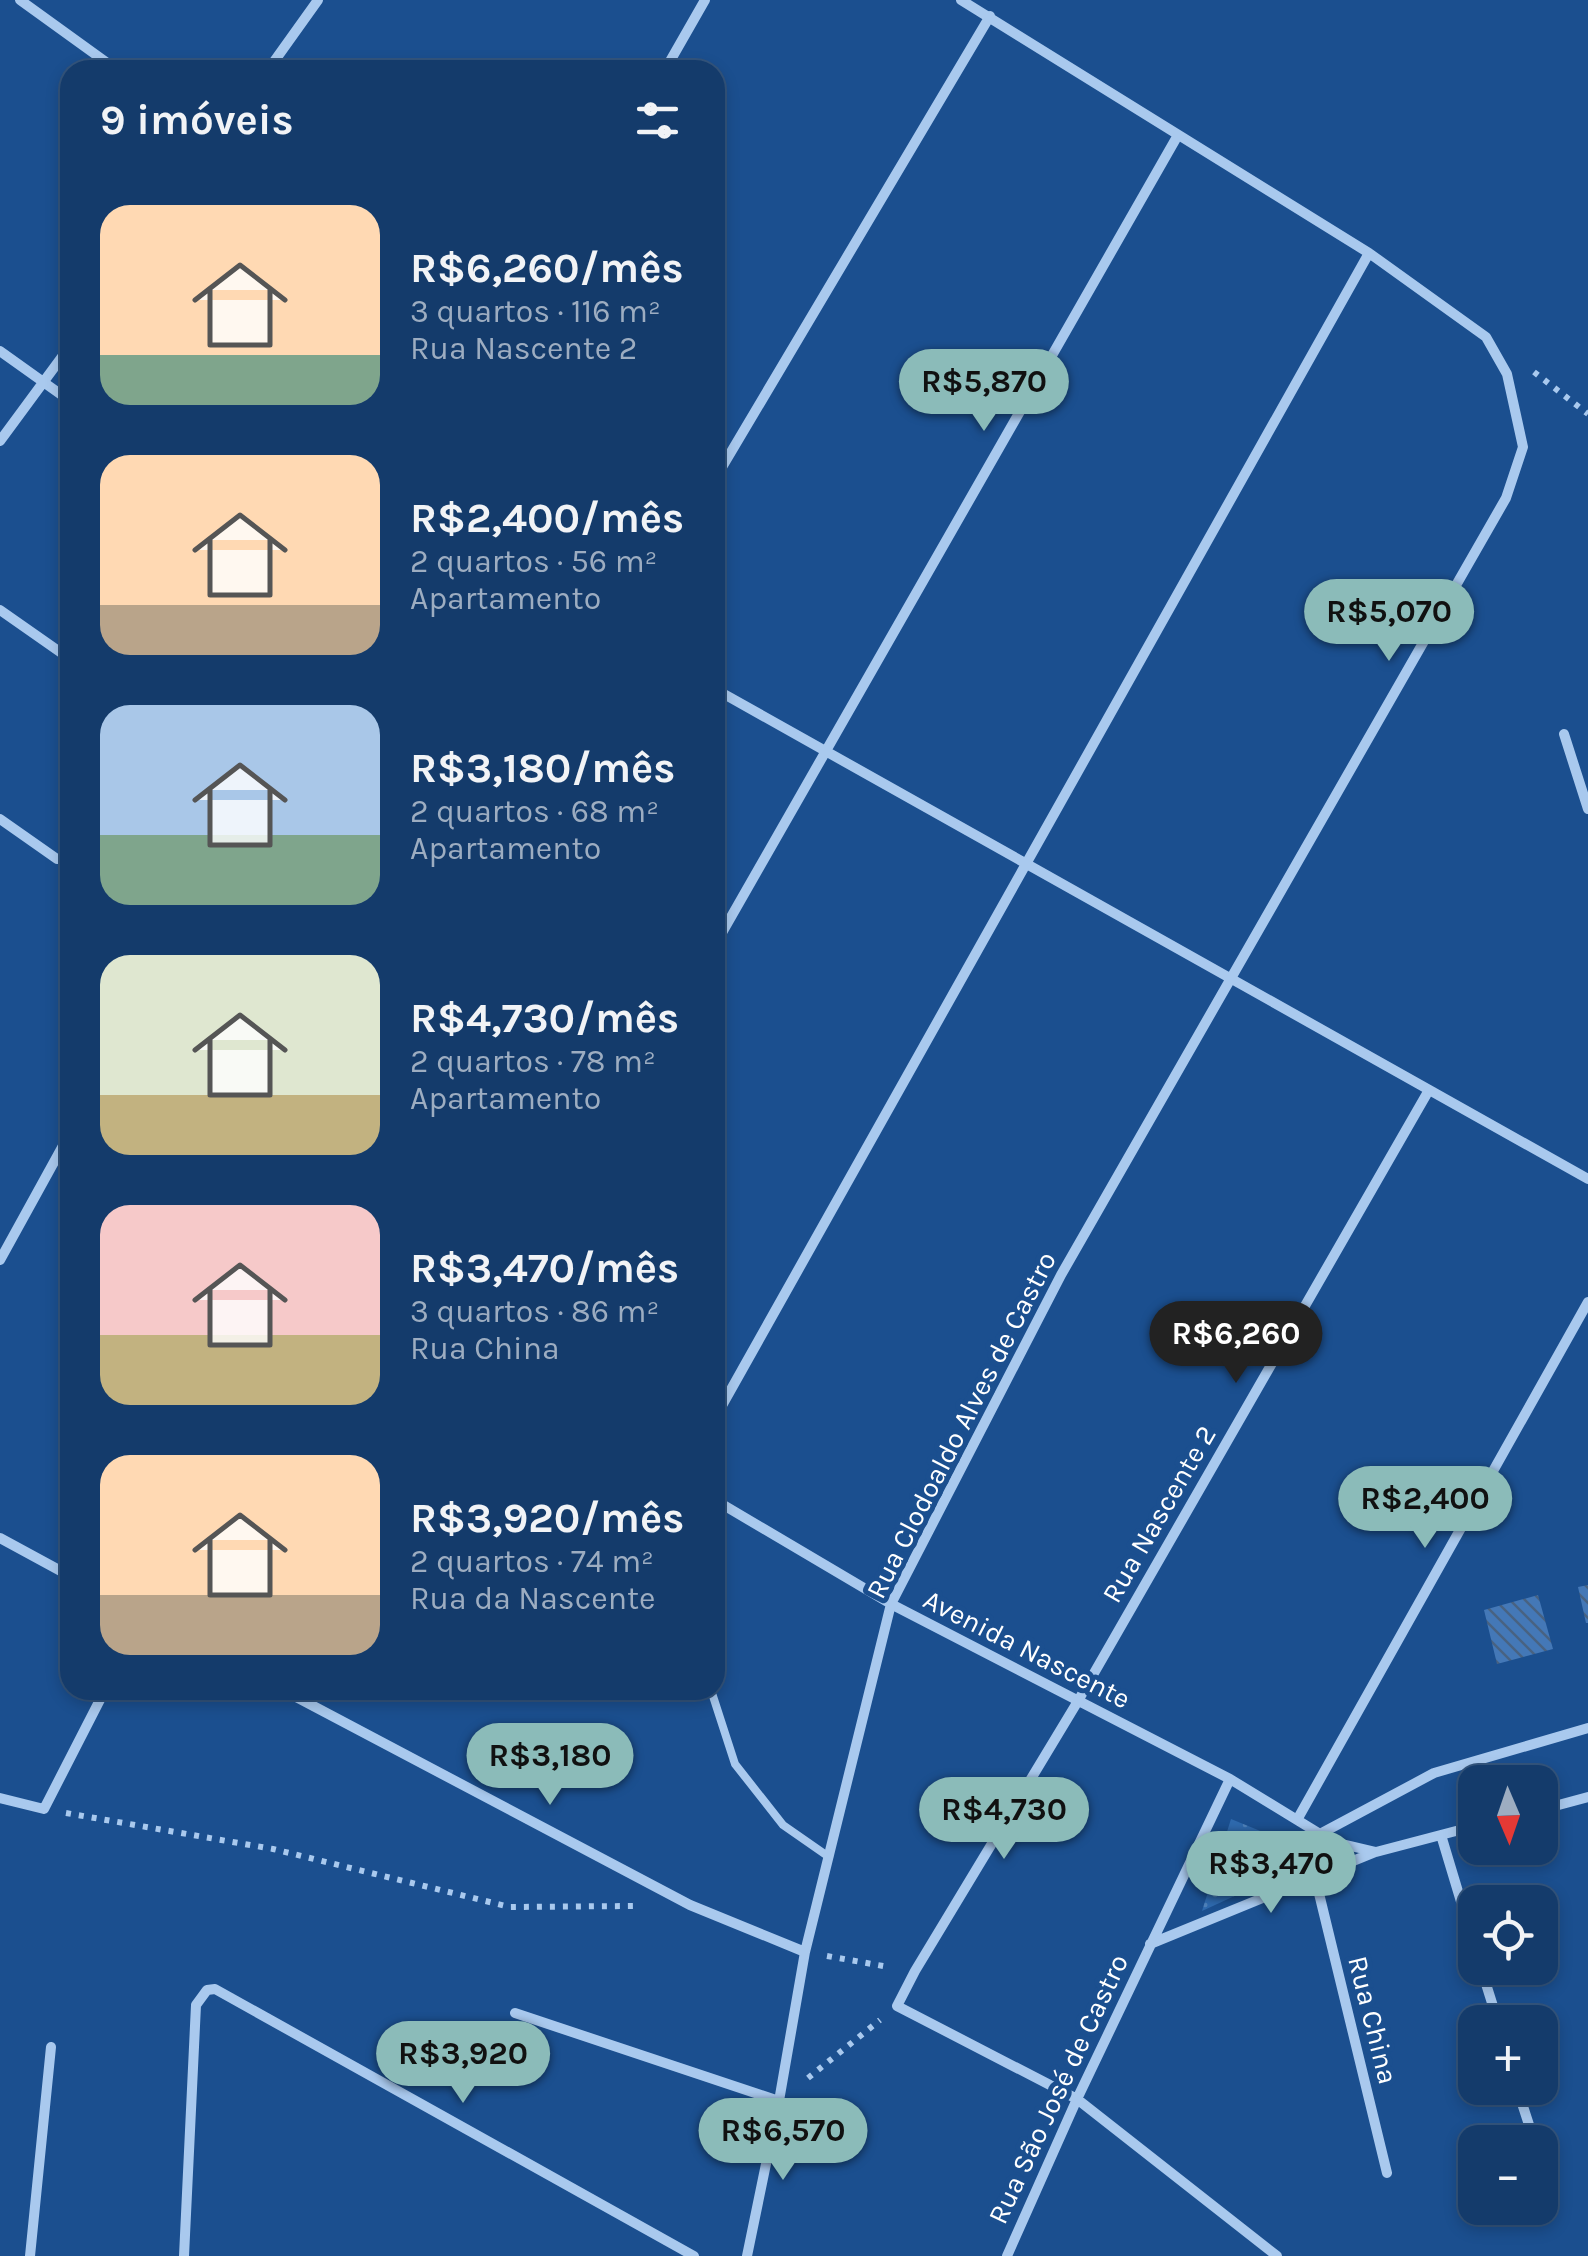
<!DOCTYPE html>
<html lang="pt">
<head>
<meta charset="utf-8">
<style>
	:root { --surface:#143b6b; --page:#214673; --text:#f1f3f6; --muted:#9dadc1; --line:#33557e; --accent:#8bbbb9 }
	body { margin:0; font-family:Karla,sans-serif; background:var(--page); color:var(--text); height:100vh; display:flex; flex-direction:column; font-size:38px; white-space:nowrap }
	* { box-sizing:border-box; margin:0 }
	p { font-size:32px; color:var(--muted) }
	.icon { flex:none; width:55px; height:55px; fill:none; stroke:currentColor; stroke-width:2; stroke-linecap:round; stroke-linejoin:round }
	.map { position:relative; flex:1; overflow:hidden }
	.sheet { position:absolute; left:60px; top:60px; width:665px; height:1640px; display:flex; flex-direction:column; background:var(--surface); border-radius:30px; box-shadow:0 5px 15px #0003,0 0 0 2px var(--line) }
	.sheet>* { flex:none }
	.needle { width:65px; rotate:178deg }
	.controls { position:absolute; left:1458px; top:1765px; display:grid; gap:20px }
	.controls a { display:grid; place-items:center; width:100px; height:100px; border-radius:20px; background:var(--surface); box-shadow:0 5px 15px #0003,0 0 0 2px var(--line); font-size:50px }
	.price { position:absolute; translate:-50% -85px; padding:0 22px; border-radius:35px; background:var(--accent); color:#111; font-size:32px; line-height:65px; filter:drop-shadow(0 2px 5px #0008) }
	.price::after { content:''; position:absolute; left:50%; top:60px; width:30px; height:22px; margin-left:-15px; background:inherit; clip-path:polygon(0 0,100% 0,50% 100%) }
	.price.selected { background:#222; color:#fff }
	ul { padding:0; list-style:none }
	li { display:flex; align-items:center; gap:30px; height:250px; padding:0 40px }
	li span { display:grid; place-items:center; flex:none; width:280px; height:200px; border-radius:30px; color:#555 }
	li>.icon { margin-inline-start:auto }
	span .icon { width:120px; height:120px; fill:#fffc; stroke-width:1 }
	li b { font-size:42px }
	h2 { display:flex; justify-content:space-between; align-items:center; height:120px; padding:0 40px; font-size:42px }
	.map>svg:first-child { display:block }
	.park { fill:url(#park-dots) }
	.building { fill:url(#building-back-hatch) }
	.lines { fill:none; stroke-linecap:round; stroke-linejoin:round }
	.path { stroke:#a9c9ee; stroke-width:6; stroke-dasharray:5 8; stroke-linecap:butt }
	.service { stroke:#a9c9ee; stroke-width:8 }
	.minor { stroke:#a9c9ee; stroke-width:10 }
	.labels { text-anchor:middle; dominant-baseline:central; stroke-width:10; stroke-linejoin:round; paint-order:stroke }
	.street-label { font-size:28px; fill:#fff; stroke:#1b4f8f }
</style>
</head>
<body>
<div class="map">
<svg width="1588" height="2256" viewBox="0 0 1588 2256">
	<defs>
		<pattern id="park-dots" width="8" height="8" patternUnits="userSpaceOnUse" patternTransform="scale(2.5)"><rect width="8" height="8" fill="#2e69ad"/><path d="M2 2h.1M6 6h.1" fill="none" stroke="#4d80b9" stroke-width="1.8" stroke-linecap="round"/></pattern>
		<pattern id="building-back-hatch" width="6" height="6" patternUnits="userSpaceOnUse" patternTransform="scale(2.5)"><rect width="6" height="6" fill="#4478b7"/><path d="M-1 5l2 2M0 0l6 6M5-1l2 2" fill="none" stroke="#486282"/></pattern>
	</defs>
	<rect width="100%" height="100%" fill="#1b4f8f"/>
	<path class="park" d="M1231,1819L1321,1856L1202,1911Z"/>
	<path class="building" d="M1588,1585V1623H1586L1578,1587Z
		M1538,1595L1553,1649L1497,1664L1484,1610Z"/>
	<g class="lines">
		<path class="path" d="M1534,372L1588,414
			M66,1813L273,1849L510,1907L634,1906
			M827,1956L889,1967
			M808,2078L880,2020"/>
		<path class="service" d="M715,1544L724,1506
			M711,1690L735,1764L783,1825L829,1857"/>
		<path class="minor" d="M20,0L117,70
			M268,70L318,0
			M665,70L705,0
			M0,351L70,401
			M0,441L70,346
			M715,479L990,16
			M0,610L70,659
			M715,689L1588,1179
			M1564,734L1588,809
			M0,819L57,859
			M715,945L1178,135
			M0,1260L70,1133
			M715,1418L1369,253
			M715,1500L891,1604L1230,1779L1320,1834L1342,1844L1376,1852L1475,1826
			M0,1538L70,1576
			M283,1690L690,1905L805,1952
			M0,1798L44,1809L105,1690
			M1540,1810L1588,1797
			M1297,1820L1588,1302
			M1320,1834L1434,1773L1588,1728
			M1441,1835L1475,1948
			M1315,1877L1387,2173
			M1150,1944L1375,1852
			M1481,1968L1498,2022
			M515,2013L779,2101
			M1517,2088L1533,2137
			M30,2256L51,2047
			M184,2256L196,2005L207,1990L215,1989L694,2256
			M747,2256L779,2101L805,1952L891,1604L1061,1275L1506,498L1523,447L1507,374L1486,337L1369,253L961,0
			M1007,2256L1077,2099L1230,1779
			M1277,2256L1077,2099L897,2006L915,1971L1078,1701L1429,1090"/>
	</g>
	<g class="labels">
		<g class="street-label">
			<text transform="translate(961 1425) rotate(-63)">Rua Clodoaldo Alves de Castro</text>
			<text transform="translate(1159 1514) rotate(-60)">Rua Nascente 2</text>
			<text transform="translate(1027 1649) rotate(27)">Avenida Nascente</text>
			<text transform="translate(1373 2020) rotate(76)">Rua China</text>
			<text transform="translate(1058 2089) rotate(-65)">Rua São José de Castro</text>
		</g>
	</g>
</svg>
<div class="controls">
<a><svg class="needle" viewBox="-14 -14 28 28"><path d="M0-13l5 13h-10z" fill="#e53935"/><path d="M0 13l5-13h-10z" fill="#9dadc1"/></svg></a>
<a><svg class="icon" aria-label="locate" viewBox="0 0 24 24"><circle cx="12" cy="12" r="6"/><path d="M12 2v4M12 18v4M2 12h4M18 12h4"/></svg></a>
<a>+</a>
<a>−</a>
</div>
<b class="price" style="left:984px;top:434px">R$5,870</b>
<b class="price" style="left:1389px;top:664px">R$5,070</b>
<b class="price selected" style="left:1236px;top:1386px">R$6,260</b>
<b class="price" style="left:1425px;top:1551px">R$2,400</b>
<b class="price" style="left:550px;top:1808px">R$3,180</b>
<b class="price" style="left:1004px;top:1862px">R$4,730</b>
<b class="price" style="left:1271px;top:1916px">R$3,470</b>
<b class="price" style="left:463px;top:2106px">R$3,920</b>
<b class="price" style="left:783px;top:2183px">R$6,570</b>
<section class="sheet">
<h2>9 imóveis<svg class="icon" aria-label="filters" viewBox="0 0 24 24"><path d="M4 7h16M4 17h16"/><circle cx="9" cy="7" r="2"/><circle cx="15" cy="17" r="2"/></svg></h2>
<ul>
<li><span style="background:linear-gradient(#ffd9b3 75%,#7fa58c 0)"><svg class="icon" aria-label="home" viewBox="0 0 24 24"><path d="M3 11l9-7 9 7M6 9v11h12V9"/></svg></span><div><b>R$6,260/mês</b><p>3 quartos · 116 m²</p><p>Rua Nascente 2</p></div></li>
<li><span style="background:linear-gradient(#ffd9b3 75%,#b9a48a 0)"><svg class="icon" aria-label="home" viewBox="0 0 24 24"><path d="M3 11l9-7 9 7M6 9v11h12V9"/></svg></span><div><b>R$2,400/mês</b><p>2 quartos · 56 m²</p><p>Apartamento</p></div></li>
<li><span style="background:linear-gradient(#a9c7e8 65%,#7fa58c 0)"><svg class="icon" aria-label="home" viewBox="0 0 24 24"><path d="M3 11l9-7 9 7M6 9v11h12V9"/></svg></span><div><b>R$3,180/mês</b><p>2 quartos · 68 m²</p><p>Apartamento</p></div></li>
<li><span style="background:linear-gradient(#dfe7d0 70%,#c2b280 0)"><svg class="icon" aria-label="home" viewBox="0 0 24 24"><path d="M3 11l9-7 9 7M6 9v11h12V9"/></svg></span><div><b>R$4,730/mês</b><p>2 quartos · 78 m²</p><p>Apartamento</p></div></li>
<li><span style="background:linear-gradient(#f6c9c9 65%,#c2b280 0)"><svg class="icon" aria-label="home" viewBox="0 0 24 24"><path d="M3 11l9-7 9 7M6 9v11h12V9"/></svg></span><div><b>R$3,470/mês</b><p>3 quartos · 86 m²</p><p>Rua China</p></div></li>
<li><span style="background:linear-gradient(#ffd9b3 70%,#b9a48a 0)"><svg class="icon" aria-label="home" viewBox="0 0 24 24"><path d="M3 11l9-7 9 7M6 9v11h12V9"/></svg></span><div><b>R$3,920/mês</b><p>2 quartos · 74 m²</p><p>Rua da Nascente</p></div></li>
</ul>
</section>
</div>
</body>
</html>
